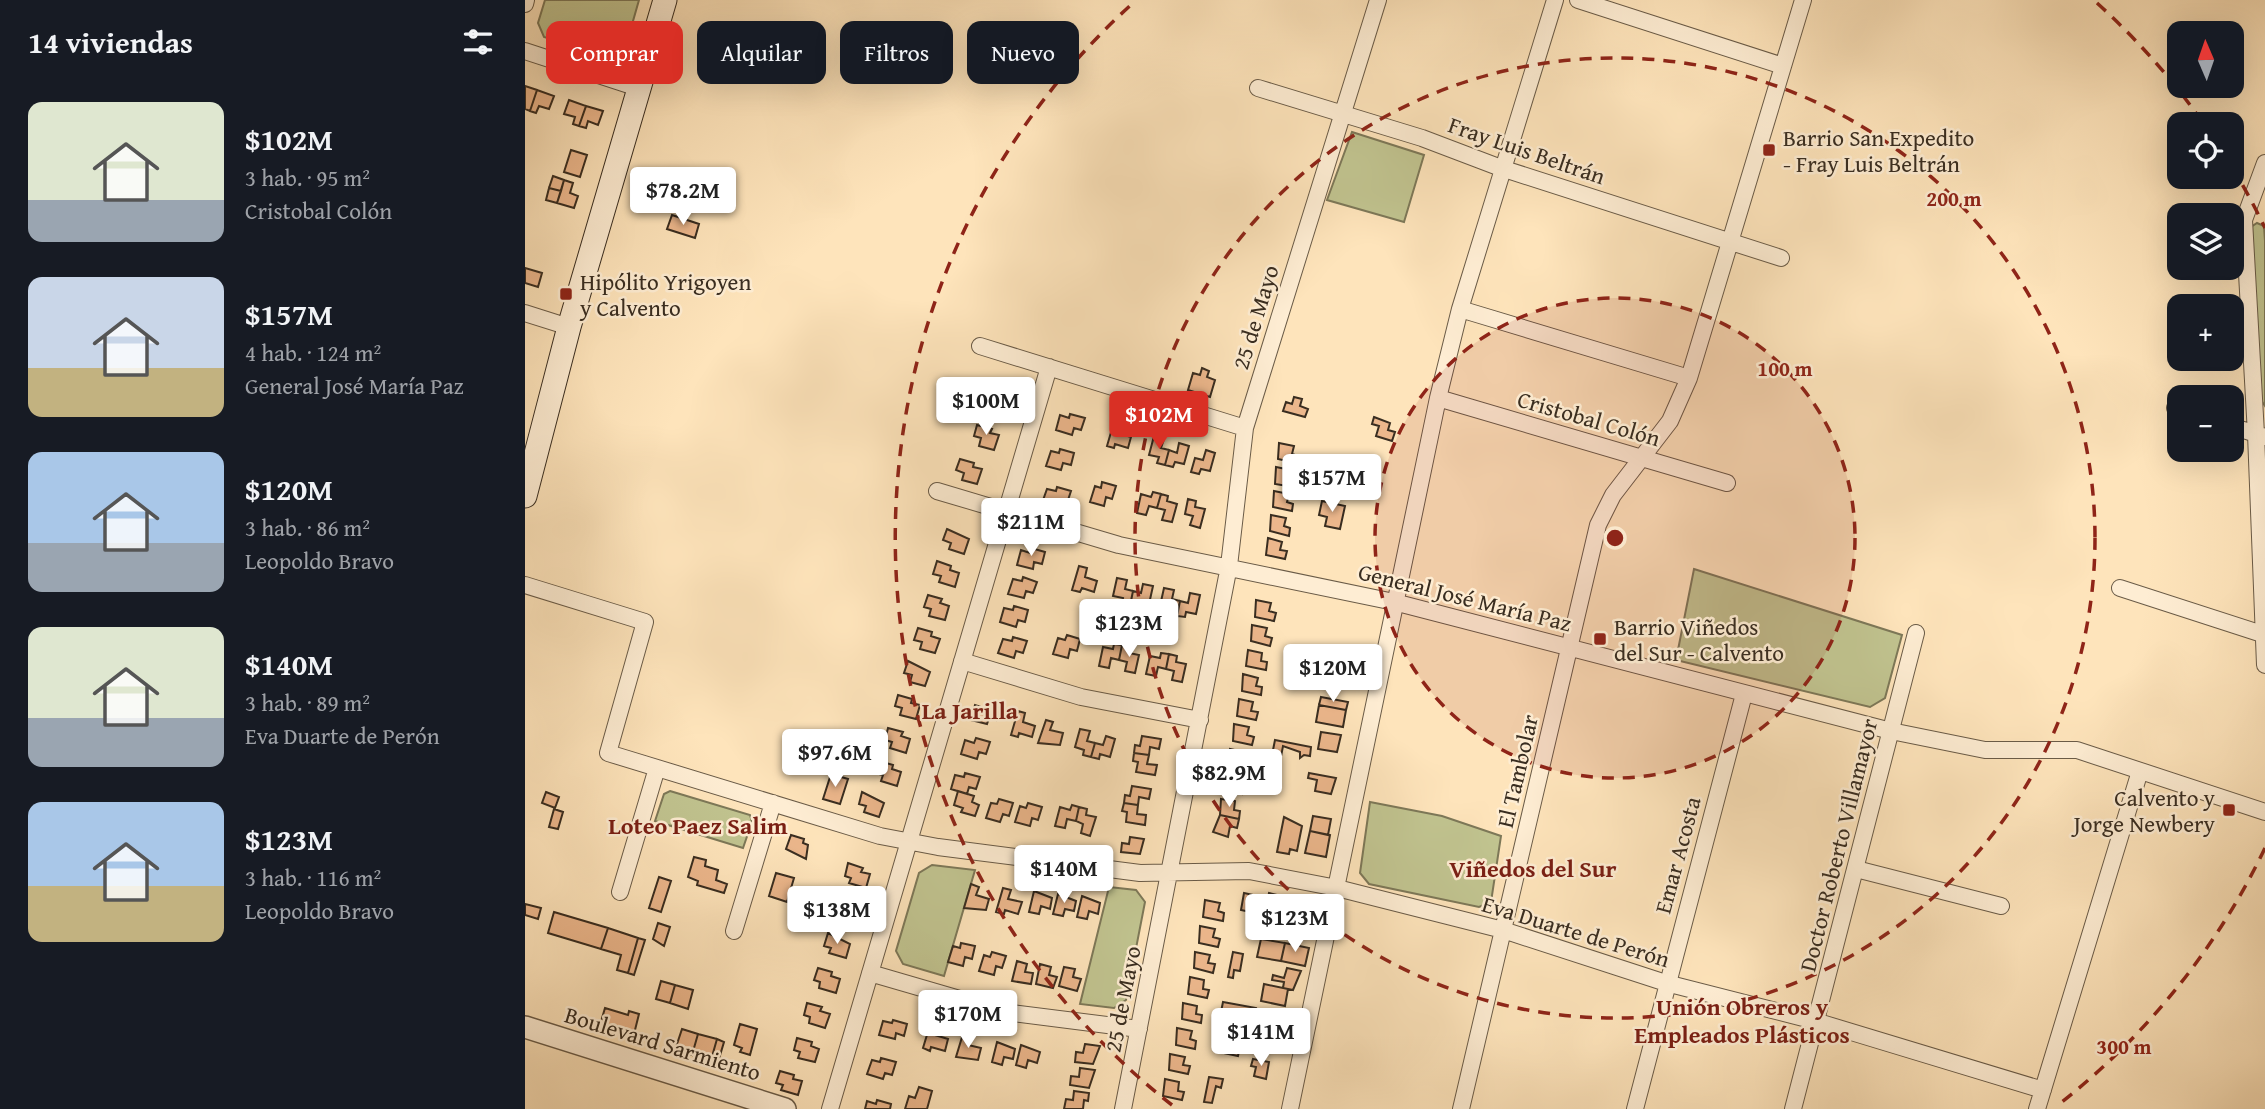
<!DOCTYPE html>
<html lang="es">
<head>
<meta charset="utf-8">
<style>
	:root { --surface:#171b24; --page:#242831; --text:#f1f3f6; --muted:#9ea1a6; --accent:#d93025 }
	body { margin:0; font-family:"Gentium Book Plus",serif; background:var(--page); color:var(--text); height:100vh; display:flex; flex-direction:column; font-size:26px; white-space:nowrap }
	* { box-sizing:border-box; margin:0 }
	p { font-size:23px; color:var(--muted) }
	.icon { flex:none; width:38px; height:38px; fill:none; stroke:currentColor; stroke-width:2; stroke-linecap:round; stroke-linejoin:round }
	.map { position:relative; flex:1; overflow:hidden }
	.drawer { display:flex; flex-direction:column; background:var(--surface); width:525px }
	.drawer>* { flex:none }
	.banner { position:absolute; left:21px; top:21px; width:665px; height:63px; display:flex; gap:14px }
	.needle { width:46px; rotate:358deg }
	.controls { position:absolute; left:1642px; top:21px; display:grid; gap:14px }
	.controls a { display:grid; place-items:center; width:77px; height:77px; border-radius:14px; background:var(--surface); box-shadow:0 7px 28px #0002; font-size:35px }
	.price { position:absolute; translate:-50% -60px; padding:0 16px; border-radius:7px; background:#fff; color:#222; font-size:23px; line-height:46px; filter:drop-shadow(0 2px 4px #0008) }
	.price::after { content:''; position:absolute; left:50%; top:42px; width:21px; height:16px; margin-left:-10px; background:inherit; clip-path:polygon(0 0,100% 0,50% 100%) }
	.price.selected { background:var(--accent); color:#fff }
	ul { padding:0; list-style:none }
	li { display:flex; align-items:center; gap:21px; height:175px; padding:0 28px }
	li span { display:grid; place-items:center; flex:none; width:196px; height:140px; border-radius:14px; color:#555 }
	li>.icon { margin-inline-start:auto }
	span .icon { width:84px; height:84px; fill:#fffc; stroke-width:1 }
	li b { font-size:30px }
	h2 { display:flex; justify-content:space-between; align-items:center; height:84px; padding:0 28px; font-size:30px }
	.pill { padding:0 24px; border-radius:14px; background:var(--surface); box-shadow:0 7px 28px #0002; font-size:24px; line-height:63px }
	.pill.selected { background:var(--accent); color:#fff }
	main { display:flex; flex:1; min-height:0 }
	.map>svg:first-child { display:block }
	.green { fill:#c1c490; stroke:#7d7858; stroke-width:2 }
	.building { fill:#ecb78c; stroke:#392d20; stroke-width:2 }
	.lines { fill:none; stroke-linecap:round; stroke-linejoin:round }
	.minor-casing { stroke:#6a5b47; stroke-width:18 }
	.tertiary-casing { stroke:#6a5b47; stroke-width:24 }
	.secondary-casing { stroke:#392d20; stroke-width:25 }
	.minor { stroke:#feedd3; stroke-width:16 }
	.tertiary { stroke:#feedd3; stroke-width:21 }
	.secondary { stroke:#feedd3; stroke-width:23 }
	.ring { fill:none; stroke:#8f2418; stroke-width:3.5; stroke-dasharray:12 9 }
	.poi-dot { fill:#8f2418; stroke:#feedd3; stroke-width:2.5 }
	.labels { text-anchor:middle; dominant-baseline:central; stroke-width:5; stroke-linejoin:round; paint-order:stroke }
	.poi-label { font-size:23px; fill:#392d20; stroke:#feedd3; text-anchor:start }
	.street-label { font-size:23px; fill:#392d20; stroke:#feedd3 }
	.neighbourhood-label { font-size:24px; font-weight:bold; fill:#7a1f14; stroke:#feedd3 }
	.centre { fill:#8f2418; stroke:#feedd3; stroke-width:3.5 }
	.ring-label { font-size:21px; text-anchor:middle; font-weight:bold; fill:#8f2418; stroke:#feedd3; stroke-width:5; stroke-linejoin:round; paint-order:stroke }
</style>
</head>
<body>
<main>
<section class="drawer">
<h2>14 viviendas<svg class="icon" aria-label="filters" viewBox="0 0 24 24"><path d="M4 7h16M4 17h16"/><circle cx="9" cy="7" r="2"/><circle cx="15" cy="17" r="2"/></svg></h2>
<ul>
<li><span style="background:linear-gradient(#dfe7d0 70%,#9aa5b1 0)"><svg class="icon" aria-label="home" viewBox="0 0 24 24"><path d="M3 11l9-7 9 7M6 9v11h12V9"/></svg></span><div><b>$102M</b><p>3 hab. · 95 m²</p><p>Cristobal Colón</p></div></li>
<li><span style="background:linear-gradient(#c9d6e8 65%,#c2b280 0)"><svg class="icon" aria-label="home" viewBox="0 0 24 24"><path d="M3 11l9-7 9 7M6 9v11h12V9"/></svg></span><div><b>$157M</b><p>4 hab. · 124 m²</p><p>General José María Paz</p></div></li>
<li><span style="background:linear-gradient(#a9c7e8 65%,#9aa5b1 0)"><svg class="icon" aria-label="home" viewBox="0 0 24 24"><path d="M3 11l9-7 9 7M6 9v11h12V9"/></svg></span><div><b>$120M</b><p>3 hab. · 86 m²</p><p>Leopoldo Bravo</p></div></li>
<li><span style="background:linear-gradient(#dfe7d0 65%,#9aa5b1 0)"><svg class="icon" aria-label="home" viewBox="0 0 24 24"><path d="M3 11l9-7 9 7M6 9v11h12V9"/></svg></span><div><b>$140M</b><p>3 hab. · 89 m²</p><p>Eva Duarte de Perón</p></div></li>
<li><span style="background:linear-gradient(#a9c7e8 60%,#c2b280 0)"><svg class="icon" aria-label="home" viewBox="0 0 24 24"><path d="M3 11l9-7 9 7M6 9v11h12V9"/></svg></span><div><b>$123M</b><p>3 hab. · 116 m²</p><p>Leopoldo Bravo</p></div></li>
</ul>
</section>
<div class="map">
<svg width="1740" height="1109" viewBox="0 0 1740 1109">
	<rect width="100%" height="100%" fill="#fee4bb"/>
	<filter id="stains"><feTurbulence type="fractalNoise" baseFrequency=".00286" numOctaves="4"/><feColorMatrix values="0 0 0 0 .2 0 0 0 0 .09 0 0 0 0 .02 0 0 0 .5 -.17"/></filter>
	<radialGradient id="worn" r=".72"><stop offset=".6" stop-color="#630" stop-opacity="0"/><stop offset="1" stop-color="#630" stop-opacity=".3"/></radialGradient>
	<path class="green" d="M20,0H114L100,49L85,58L19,37L13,23Z
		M827,132L899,155L879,222L802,200Z
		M1732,223L1739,226L1740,241V406L1736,400L1726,227Z
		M1169,569L1377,635L1360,698L1345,707L1151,660Z
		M145,791L225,815L227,822L218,848L130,821L139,794Z
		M845,802L917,816L976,836L966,902L954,907L844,884L835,873Z
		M407,865L450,870L419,976L378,964L371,951L394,873Z
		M584,887L611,890L620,902L601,1000L589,1008L555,1004Z"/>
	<path class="building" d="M0,86L12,90L5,111L0,109Z
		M12,90L29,96L24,109L14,106L11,113L5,111Z
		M44,100L61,106L54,126L48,124L50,117L39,114Z
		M61,106L78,111L73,125L63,121L61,128L54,126Z
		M46,150L62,155L55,177L39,172Z
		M28,176L39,180L36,191L24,188Z
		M39,180L48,183L45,193L53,196L49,208L32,203Z
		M24,188L36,191L32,203L21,200Z
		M147,215L174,224L170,238L142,229Z
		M0,268L17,273L13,287L0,283Z
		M677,368L684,371L682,377L690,380L685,397L663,390L668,373L675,375Z
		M463,389L477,393L476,397L484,399L480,415L465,410L467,403L460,401Z
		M769,397L777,399L775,406L783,409L780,417L758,411L761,402L767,404Z
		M545,414L560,418L556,430L549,428L547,435L531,430L535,415L544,418Z
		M849,417L865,423L863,430L870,432L867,441L851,436L854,426L847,424Z
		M589,422L596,424L593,433L606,437L603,448L590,444L589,448L582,446Z
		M452,425L467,429L465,433L474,435L469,450L454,446L456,438L449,436Z
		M629,436L639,439L636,448L644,450L640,465L632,463L634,457L624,455Z
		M654,443L664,446L659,464L650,462L648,467L640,465L644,450L652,453Z
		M754,443L769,446L767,454L773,456L771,463L753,459Z
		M535,449L549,453L546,465L538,463L536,470L521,466L526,451L534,453Z
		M681,450L690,453L685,471L676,469L674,474L666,472L670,458L678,460Z
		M435,459L449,463L448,467L457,469L452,484L437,480L439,473L431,470Z
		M751,467L766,470L764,478L771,480L769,487L750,484Z
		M577,482L591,486L587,499L581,497L579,506L565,502L570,486L576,488Z
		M532,487L546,491L542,503L535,501L533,508L517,503L522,489L531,491Z
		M749,491L764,494L762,502L768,504L767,511L748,507Z
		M628,492L636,494L632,508L624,506L621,515L612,513L616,494L626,497Z
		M636,494L643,496L642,501L652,504L647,522L637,520L640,510L632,508Z
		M663,499L671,501L670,507L680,509L675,528L665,525L668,516L660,514Z
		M797,501L820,506L815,529L800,526L802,517L794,515Z
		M746,515L761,518L759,526L765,528L764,536L745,531Z
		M422,529L444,539L439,554L424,549L426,543L418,540Z
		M743,538L757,542L755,550L762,551L760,559L741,555Z
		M506,548L520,552L517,564L509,562L508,569L492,565L496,550L505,553Z
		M412,561L426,566L425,570L434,573L430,587L414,582L416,576L408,574Z
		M554,566L562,568L560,577L572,581L569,592L557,588L555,592L547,590Z
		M498,577L512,582L508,593L501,591L499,598L483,594L488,579L497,581Z
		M592,578L602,580L600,589L608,591L605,606L597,604L598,598L588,596Z
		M618,584L628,586L624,604L614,602L613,607L605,606L608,591L616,593Z
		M639,588L649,590L647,599L655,601L652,616L643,614L645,608L635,606Z
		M665,593L675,595L671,614L661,612L660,617L652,616L655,601L663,603Z
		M403,595L417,599L415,603L424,606L420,620L404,616L406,609L399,607Z
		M731,600L746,603L744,611L751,613L749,621L730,617Z
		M489,606L503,610L500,622L493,620L491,627L475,622L479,608L488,610Z
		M727,625L742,628L740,636L747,638L745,646L726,641Z
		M393,628L407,632L406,636L415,639L410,653L395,649L397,642L389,640Z
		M542,635L555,639L552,651L545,649L543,658L528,654L533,638L540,640Z
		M488,637L502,641L498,653L491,651L489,658L473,653L478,639L487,641Z
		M589,644L597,645L594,660L586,658L584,668L574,666L578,647L588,649Z
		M597,645L605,647L604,653L614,655L610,673L600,671L602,662L594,660Z
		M723,650L737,653L736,661L742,662L741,670L721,666Z
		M636,653L644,654L641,669L633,667L631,676L621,674L625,656L635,658Z
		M644,654L652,656L651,662L661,664L657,682L647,680L649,671L641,669Z
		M383,661L405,672L400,686L385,682L387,675L379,673Z
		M718,674L733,678L731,686L737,687L736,695L717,691Z
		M373,695L387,699L386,703L395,705L391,719L375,715L377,708L370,706Z
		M796,697L823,702L821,710L794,705Z
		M714,699L728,702L726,711L733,712L731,720L712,716Z
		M461,704L475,708L471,720L464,718L462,724L446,720L450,705L459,708Z
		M794,705L821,710L818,727L791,722Z
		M493,711L500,713L498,722L510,726L507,737L494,733L493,737L486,735Z
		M521,720L528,722L525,730L538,733L535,745L513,743Z
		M709,724L724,727L722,735L729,737L727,745L708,741Z
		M363,728L378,732L376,736L385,739L381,753L365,748L367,742L360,740Z
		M555,729L565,731L562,741L570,743L566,757L558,755L559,750L550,747Z
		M796,732L816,735L812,752L793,749Z
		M581,736L590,739L585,757L575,754L574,759L566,757L570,743L578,745Z
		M617,736L636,739L634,749L625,747L624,755L609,753L610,745L615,746Z
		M451,738L465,742L461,754L454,752L452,759L436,754L440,740L449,743Z
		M750,740L786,747L785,756L779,755L775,758V752L758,746L754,767L745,765Z
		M705,749L719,752L717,760L724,762L722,770L703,765Z
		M609,753L624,755L622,764L632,765L630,775L611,772L613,762L608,761Z
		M354,761L368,765L367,769L376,772L372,786L356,781L358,775L350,773Z
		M440,773L455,777L451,789L444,787L442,794L426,789L430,775L439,777Z
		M699,773L714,777L712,785L719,786L717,794L698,790Z
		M784,773L811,778L806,794L790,791L792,780L783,778Z
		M306,774L323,779L315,804L298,799Z
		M607,786L626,789L624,799L614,797L613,805L599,803L600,795L605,796Z
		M433,791L449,796L447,802L454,805L450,816L436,812L438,808L429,805Z
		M21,792L34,797L30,808L17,803Z
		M337,792L359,803L354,817L339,812L341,806L334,804Z
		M474,799L488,803L484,816L478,814L475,822L461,818L466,803L472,804Z
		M696,799L710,801L709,810L715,811L714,819L695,815Z
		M503,803L517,807L513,820L507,818L505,826L490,822L495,806L501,808Z
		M599,803L613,805L612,814L621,815L620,825L601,822L602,812L597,811Z
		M547,805L554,807L551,821L542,819L540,828L530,826L535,807L545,810Z
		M554,807L562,809L561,815L571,817L565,836L556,833L558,824L551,821Z
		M29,809L38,812L33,829L24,827Z
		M695,815L714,819L712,828L705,826L703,837L688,832Z
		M788,816L806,819L803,835L785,831Z
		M759,817L777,826L772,851L765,849L764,854L752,852Z
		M785,831L805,835L801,857L780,853Z
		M266,835L279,839L278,843L283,845L281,859L261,849Z
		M605,837L619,839L615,854L596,852L597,843L604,844Z
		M169,857L181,860L180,866L193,870L191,880L202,884L199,893L172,885L173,881L163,877Z
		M323,863L338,868L336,872L345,874L341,888L324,883L326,878L320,876Z
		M251,873L269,878L262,902L244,896Z
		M134,877L146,881L136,912L124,908Z
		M446,884L454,887L451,895L464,899L461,910L439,908Z
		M478,888L486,890L483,899L497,902L493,914L480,910L479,914L471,912Z
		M509,891L527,898L525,909L516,906L514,914L504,912Z
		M719,893L733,896L730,913L716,910Z
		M744,893L752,895L745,937L736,936Z
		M533,894L551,901L549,911L540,909L538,916L528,914Z
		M557,896L575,903L573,914L564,911L562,919L552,917Z
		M313,898L327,903L326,907L335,909L331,923L314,918L316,913L310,911Z
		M680,900L695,903L693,911L699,913L698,921L678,917Z
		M0,904L16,908L13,919L0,915Z
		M29,912L83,928L76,949L23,933Z
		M133,923L145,927L139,946L128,939Z
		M675,926L690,929L688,937L695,939L693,947L674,943Z
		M83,928L113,938L103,973L92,970L96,955L76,949Z
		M303,933L325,944L321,958L304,953L306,948L299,946Z
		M113,938L120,940L109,975L103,973Z
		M736,939L760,943L756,961L732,957Z
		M436,943L450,946L447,959L440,957L438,966L423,962L428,946L435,948Z
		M760,943L784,948L780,966L756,961Z
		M467,952L481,956L477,968L471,966L469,975L454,971L459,955L465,957Z
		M670,952L685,955L683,963L690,964L688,973L669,968Z
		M708,952L718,954L715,971L709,970L708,978L703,977Z
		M492,961L502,964L500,972L508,973L506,984L487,981Z
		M515,964L526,967L524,975L532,977L528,988L511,984Z
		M539,967L550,969L548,977L556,979L552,991L534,986Z
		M293,968L307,972L306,976L315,979L311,993L294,988L295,982L289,980Z
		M762,968L776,971L768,990L758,988L759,982L747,980L748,975L759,978Z
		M665,977L679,980L678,989L684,990L682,998L663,994Z
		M136,981L150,985L145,1003L131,999Z
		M739,984L763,989L760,1006L736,1001Z
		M150,985L168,990L163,1009L145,1003Z
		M698,1002L731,1008L728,1024L712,1021L710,1030L693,1027Z
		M282,1003L297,1007L295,1011L305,1014L300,1028L284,1023L285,1017L279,1015Z
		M658,1003L672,1006L671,1014L677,1015L676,1023L657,1019Z
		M80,1008L103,1015L104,1011L114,1014L108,1038L95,1034L96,1030L75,1025Z
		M368,1020L382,1024L379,1036L371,1033L370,1039L354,1035L358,1021L367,1023Z
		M215,1024L232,1029L225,1055L215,1052L217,1048L209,1045Z
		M405,1025L412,1027L410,1035L423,1039L420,1051L406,1047L405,1051L398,1048Z
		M693,1027L718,1032L713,1056L689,1051Z
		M652,1028L667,1031L665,1039L671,1041L670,1049L651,1045Z
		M157,1029L173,1034L167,1055L150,1050Z
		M173,1034L192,1039L186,1060L167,1055Z
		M438,1034L445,1036L443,1045L456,1048L453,1060L431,1057Z
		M272,1038L287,1042L286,1046L294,1049L290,1062L273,1058L275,1052L269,1050Z
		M192,1039L199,1042L193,1062L186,1060Z
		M472,1042L490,1049L488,1059L479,1057L477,1065L467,1062Z
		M560,1044L575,1046L568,1064L550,1062L551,1052L558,1053Z
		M496,1045L515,1052L512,1063L503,1060L501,1068L491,1065Z
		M645,1054L660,1057L658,1065L665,1066L663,1074L644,1070Z
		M356,1058L371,1062L367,1075L360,1073L358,1079L342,1074L347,1060L355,1062Z
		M728,1059L744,1062L741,1079L729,1076L731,1067L726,1066Z
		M555,1068L570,1070L564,1088L545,1085L546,1076L554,1077Z
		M255,1071L269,1075L268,1079L277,1081L273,1095L256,1090L258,1085L251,1083Z
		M684,1077L698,1079L696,1088L691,1086L687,1103L679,1102Z
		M640,1079L654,1082L653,1091L659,1092L657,1100L638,1096Z
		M394,1087L407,1091L402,1109H380L384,1096L390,1098Z
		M549,1091L564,1093L563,1101L559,1100L558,1109H539L541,1099L548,1100Z
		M352,1100L366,1104L365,1109H340L342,1101L351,1104Z"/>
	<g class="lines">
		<g class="minor-casing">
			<path id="minor" d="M1053,0L1258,66
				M0,4L1,0
				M0,51L113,88
				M733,88L897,138L976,168L1256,258
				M1740,163L1719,220L1731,434L1740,665
				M935,309L1164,378
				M0,313L44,327
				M455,346L720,428
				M913,398L1202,483
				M1650,408L1654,409
				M1706,426L1740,437
				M412,491L594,545L869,602L1366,731L1460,750H1552L1740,812
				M0,585L120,622L83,753L355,836L413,847L615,873L724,871L812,888L978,930L1141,983L1290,1021L1518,1090
				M1595,588L1740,635
				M437,661L556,697L675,720
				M1331,869L1476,906
				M95,892L132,768
				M209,931L248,803
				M345,973L479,1012L614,1029
				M305,1109L524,367
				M598,1109L704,566L720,428L853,0
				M765,1109L913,398L935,309L1030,0
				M936,1109L1073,525L1088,495L1145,421L1164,378L1278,0
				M1110,1109L1219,694
				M1268,1109L1391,633
				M1512,1109L1615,771"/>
		</g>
		<g class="tertiary-casing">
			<path id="tertiary" d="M0,1027L260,1109"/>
		</g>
		<g class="secondary-casing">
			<path id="secondary" d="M0,496L44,327L140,0"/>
		</g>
		<use href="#minor" class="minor"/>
		<use href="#tertiary" class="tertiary"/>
		<use href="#secondary" class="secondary"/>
	</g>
	<circle cx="1090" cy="538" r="240" fill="#8f2418" fill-opacity=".12"/>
	<g class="ring">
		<circle cx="1090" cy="538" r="240"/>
		<circle cx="1090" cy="538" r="480"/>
		<path d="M1740 848A720 720 0 0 1 1533 1105M647 1105A720 720 0 0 1 608 3M1572 3A720 720 0 0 1 1676 120M1707 167A720 720 0 0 1 1740 228"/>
	</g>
	<g class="poi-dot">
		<rect x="1237" y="143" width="14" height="14" rx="3.5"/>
		<rect x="34" y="287" width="14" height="14" rx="3.5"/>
		<rect x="1068" y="632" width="14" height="14" rx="3.5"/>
		<rect x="1697" y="803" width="14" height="14" rx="3.5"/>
	</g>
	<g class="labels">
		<g class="poi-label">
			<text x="1258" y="137">Barrio San Expedito<tspan x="1258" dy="26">- Fray Luis Beltrán</tspan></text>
			<text x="55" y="281">Hipólito Yrigoyen<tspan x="55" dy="26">y Calvento</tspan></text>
			<text x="1089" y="626">Barrio Viñedos<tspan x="1089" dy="26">del Sur - Calvento</tspan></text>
			<text x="1690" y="797" text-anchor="end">Calvento y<tspan x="1690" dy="26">Jorge Newbery</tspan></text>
		</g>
		<g class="street-label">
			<text transform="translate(1002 150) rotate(19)">Fray Luis Beltrán</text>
			<text transform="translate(730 317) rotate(-73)">25 de Mayo</text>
			<text transform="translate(1064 418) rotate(16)">Cristobal Colón</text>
			<text transform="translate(940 597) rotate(14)">General José María Paz</text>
			<text transform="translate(992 771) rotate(-77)">El Tambolar</text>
			<text transform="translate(1313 845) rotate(-76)">Doctor Roberto Villamayor</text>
			<text transform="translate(1152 855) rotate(-75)">Emar Acosta</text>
			<text transform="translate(1051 931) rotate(17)">Eva Duarte de Perón</text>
			<text transform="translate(597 999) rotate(-79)">25 de Mayo</text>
			<text transform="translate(138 1043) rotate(17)">Boulevard Sarmiento</text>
		</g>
		<g class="neighbourhood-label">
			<text x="445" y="710">La Jarilla</text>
			<text x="173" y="825">Loteo Paez Salim</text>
			<text x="1008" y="868">Viñedos del Sur</text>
			<text x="1217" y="1006">Unión Obreros y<tspan x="1217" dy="28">Empleados Plásticos</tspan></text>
		</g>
	</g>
	<circle cx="1090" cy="538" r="10" class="centre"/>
	<g class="ring-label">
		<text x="1429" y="206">200 m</text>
		<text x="1260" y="376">100 m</text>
		<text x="1599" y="1054">300 m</text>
	</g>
	<rect width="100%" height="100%" filter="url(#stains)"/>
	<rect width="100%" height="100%" fill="url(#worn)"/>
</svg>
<div class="controls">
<a><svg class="needle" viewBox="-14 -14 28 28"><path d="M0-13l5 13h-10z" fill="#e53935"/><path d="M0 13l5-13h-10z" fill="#9ea1a6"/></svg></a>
<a><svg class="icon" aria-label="locate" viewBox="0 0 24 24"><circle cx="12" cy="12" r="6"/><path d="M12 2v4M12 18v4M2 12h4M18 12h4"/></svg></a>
<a><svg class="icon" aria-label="layers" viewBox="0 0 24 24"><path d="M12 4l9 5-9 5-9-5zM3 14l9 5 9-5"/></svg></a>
<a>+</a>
<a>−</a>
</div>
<b class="price" style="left:158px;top:227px">$78.2M</b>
<b class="price" style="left:461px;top:437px">$100M</b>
<b class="price selected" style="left:634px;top:451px">$102M</b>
<b class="price" style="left:807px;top:514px">$157M</b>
<b class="price" style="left:506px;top:558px">$211M</b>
<b class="price" style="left:604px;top:659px">$123M</b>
<b class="price" style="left:808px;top:704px">$120M</b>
<b class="price" style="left:310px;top:789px">$97.6M</b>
<b class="price" style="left:704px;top:809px">$82.9M</b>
<b class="price" style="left:539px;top:905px">$140M</b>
<b class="price" style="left:312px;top:946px">$138M</b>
<b class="price" style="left:770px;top:954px">$123M</b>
<b class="price" style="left:443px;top:1050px">$170M</b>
<b class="price" style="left:736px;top:1068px">$141M</b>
<div class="banner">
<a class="pill selected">Comprar</a>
<a class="pill">Alquilar</a>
<a class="pill">Filtros</a>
<a class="pill">Nuevo</a>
</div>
</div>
</main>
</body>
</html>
